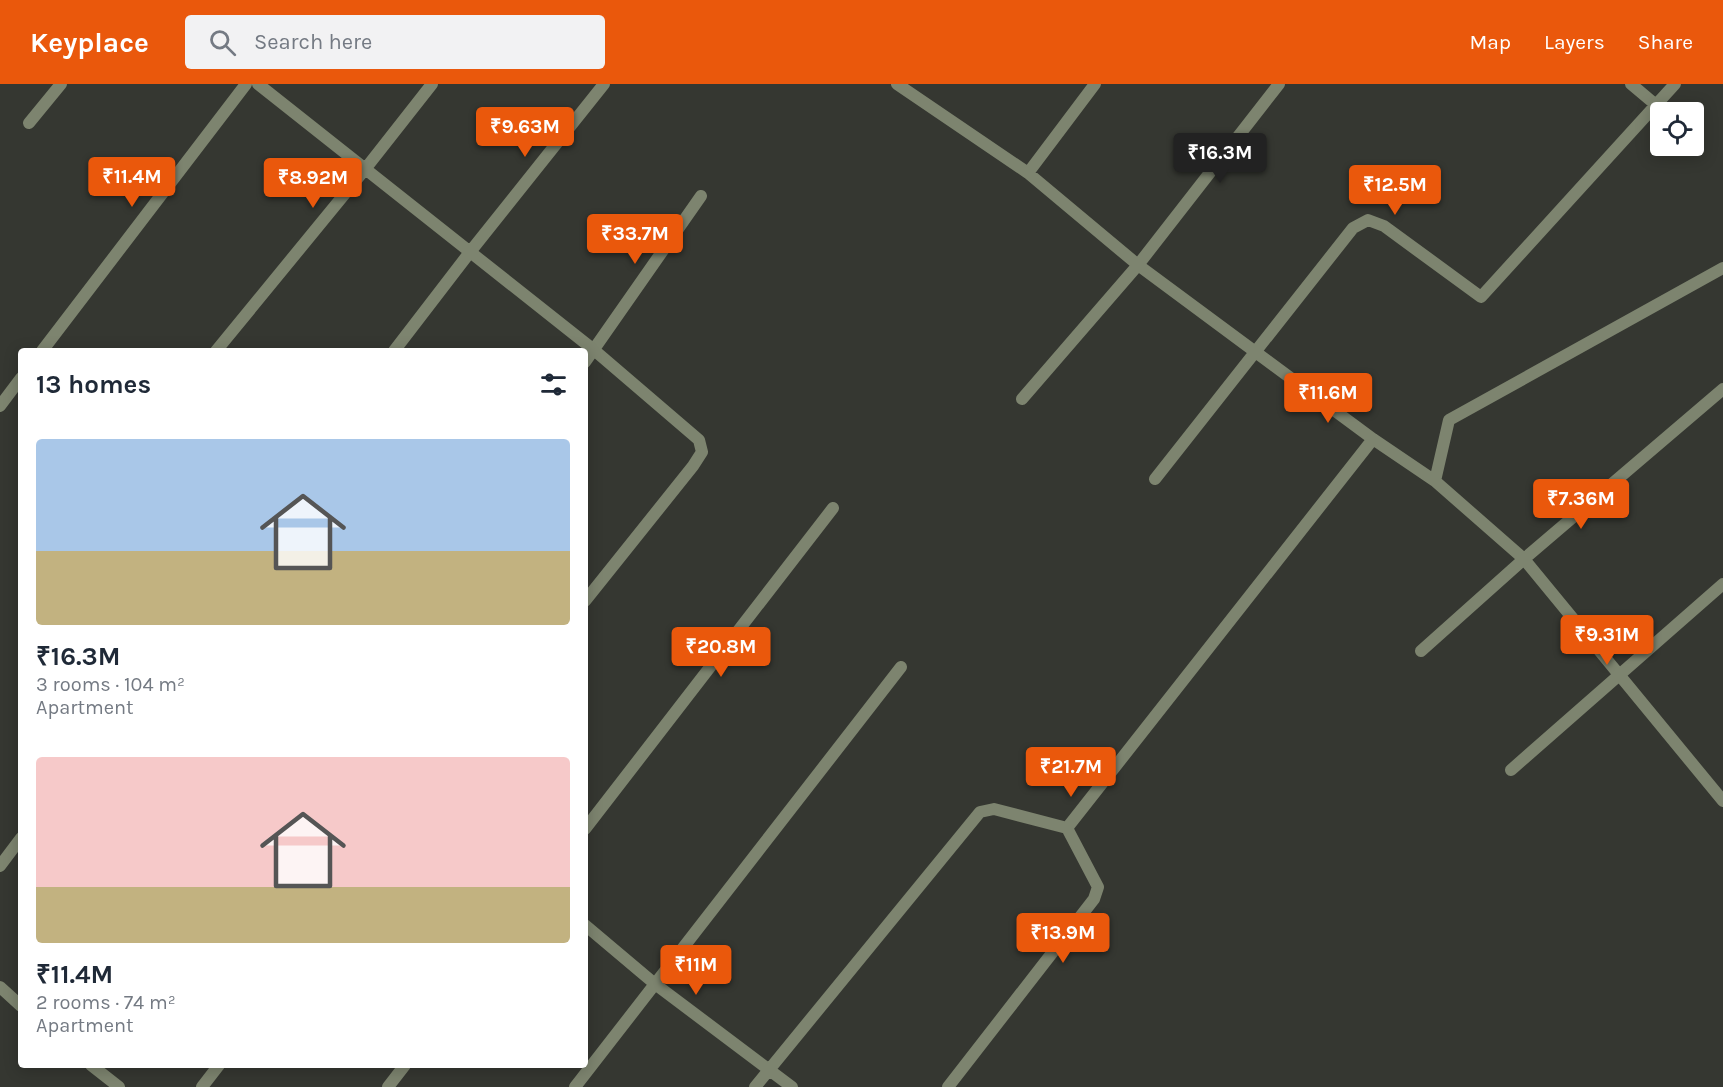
<!DOCTYPE html>
<html lang="en">
<head>
<meta charset="utf-8">
<style>
	:root { --surface:#fff; --page:#f2f2f3; --text:#1f2937; --muted:#747a83; --accent:#ea580c }
	body { margin:0; font-family:Karla,sans-serif; background:var(--page); color:var(--text); height:100vh; display:flex; flex-direction:column; font-size:22px; white-space:nowrap }
	* { box-sizing:border-box; margin:0 }
	p { font-size:20px; color:var(--muted) }
	.icon { flex:none; width:33px; height:33px; fill:none; stroke:currentColor; stroke-width:2; stroke-linecap:round; stroke-linejoin:round }
	.map { position:relative; flex:1; overflow:hidden }
	.sheet { position:absolute; left:18px; top:264px; width:570px; height:720px; display:flex; flex-direction:column; background:var(--surface); border-radius:6px; box-shadow:0 3px 15px #0003 }
	.sheet>* { flex:none }
	.controls { position:absolute; left:1650px; top:18px; display:grid; gap:12px }
	.controls a { display:grid; place-items:center; width:54px; height:54px; border-radius:6px; background:var(--surface); box-shadow:0 3px 15px #0003; font-size:30px }
	.price { position:absolute; translate:-50% -51px; padding:0 14px; border-radius:6px; background:var(--accent); color:#fff; font-size:20px; line-height:39px; filter:drop-shadow(0 2px 3px #0008) }
	.price::after { content:''; position:absolute; left:50%; top:36px; width:18px; height:14px; margin-left:-9px; background:inherit; clip-path:polygon(0 0,100% 0,50% 100%) }
	.price.current { background:#222; color:#fff }
	ul { padding:0; list-style:none }
	li { display:grid; align-content:center; gap:12px; height:318px; padding:0 18px }
	li span { display:grid; place-items:center; height:186px; border-radius:6px; color:#555 }
	li>.icon { margin-inline-start:auto }
	span .icon { width:108px; height:108px; fill:#fffc; stroke-width:1 }
	li b { font-size:26px }
	h2 { display:flex; justify-content:space-between; align-items:center; height:72px; padding:0 18px; font-size:26px }
	header { display:flex; align-items:center; gap:36px; box-sizing:border-box; height:84px; padding:0 30px; background:var(--accent); color:#fff }
	header strong { font-size:28px }
	nav { display:flex; gap:33px; margin-inline-start:auto; font-size:21px }
	.search { width:420px; height:54px; background:var(--page); display:flex; align-items:center; gap:15px; box-sizing:border-box; padding:0 21px; border-radius:6px; color:var(--muted); font-size:22px }
	.map>svg:first-child { display:block }
	.lines { fill:none; stroke-linecap:round; stroke-linejoin:round }
	.minor { stroke:#7d846f; stroke-width:12 }
</style>
</head>
<body>
<header>
<strong>Keyplace</strong>
<div class="search"><svg class="icon" aria-label="search" viewBox="0 0 24 24"><circle cx="10" cy="10" r="6"/><path d="M15 15l6 6"/></svg>Search here</div>
<nav><a>Map</a><a>Layers</a><a>Share</a></nav>
</header>
<div class="map">
<svg width="1723" height="1003" viewBox="0 0 1723 1003">
	<rect width="100%" height="100%" fill="#353731"/>
	<g class="lines">
		<path class="minor" d="M258,0L594,266L699,356L702,368L693,382L585,517
			M897,0L1028,89L1138,181L1373,355L1435,397L1524,475L1723,717
			M1631,0L1656,21
			M29,39L61,0
			M1028,89L1095,0
			M42,267L246,0
			M216,267L366,84L432,0
			M394,267L470,168L604,0
			M585,278L701,112
			M1022,315L1138,181L1279,0
			M0,322L21,294
			M1155,395L1353,144L1368,136L1384,142L1481,213L1675,0
			M1435,397L1449,336L1723,184
			M1421,567L1524,475L1723,305
			M1511,686L1723,500
			M585,745L833,424
			M0,782L21,754
			M585,841L655,900L792,1003
			M0,903L21,922
			M91,981L119,1003
			M202,1003L219,981
			M388,1003L405,981
			M575,1003L901,583
			M755,1003L980,728L994,725L1067,744L1373,355
			M948,1003L1094,815L1098,803L1067,744"/>
	</g>
</svg>
<div class="controls">
<a><svg class="icon" aria-label="locate" viewBox="0 0 24 24"><circle cx="12" cy="12" r="6"/><path d="M12 2v4M12 18v4M2 12h4M18 12h4"/></svg></a>
</div>
<b class="price" style="left:525px;top:74px">₹9.63M</b>
<b class="price current" style="left:1220px;top:100px">₹16.3M</b>
<b class="price" style="left:132px;top:124px">₹11.4M</b>
<b class="price" style="left:313px;top:125px">₹8.92M</b>
<b class="price" style="left:1395px;top:132px">₹12.5M</b>
<b class="price" style="left:635px;top:181px">₹33.7M</b>
<b class="price" style="left:1328px;top:340px">₹11.6M</b>
<b class="price" style="left:1581px;top:446px">₹7.36M</b>
<b class="price" style="left:1607px;top:582px">₹9.31M</b>
<b class="price" style="left:721px;top:594px">₹20.8M</b>
<b class="price" style="left:1071px;top:714px">₹21.7M</b>
<b class="price" style="left:1063px;top:880px">₹13.9M</b>
<b class="price" style="left:696px;top:912px">₹11M</b>
<section class="sheet">
<h2>13 homes<svg class="icon" aria-label="filters" viewBox="0 0 24 24"><path d="M4 7h16M4 17h16"/><circle cx="9" cy="7" r="2"/><circle cx="15" cy="17" r="2"/></svg></h2>
<ul>
<li><span style="background:linear-gradient(#a9c7e8 60%,#c2b280 0)"><svg class="icon" aria-label="home" viewBox="0 0 24 24"><path d="M3 11l9-7 9 7M6 9v11h12V9"/></svg></span><div><b>₹16.3M</b><p>3 rooms · 104 m²</p><p>Apartment</p></div></li>
<li><span style="background:linear-gradient(#f6c9c9 70%,#c2b280 0)"><svg class="icon" aria-label="home" viewBox="0 0 24 24"><path d="M3 11l9-7 9 7M6 9v11h12V9"/></svg></span><div><b>₹11.4M</b><p>2 rooms · 74 m²</p><p>Apartment</p></div></li>
</ul>
</section>
</div>
</body>
</html>
